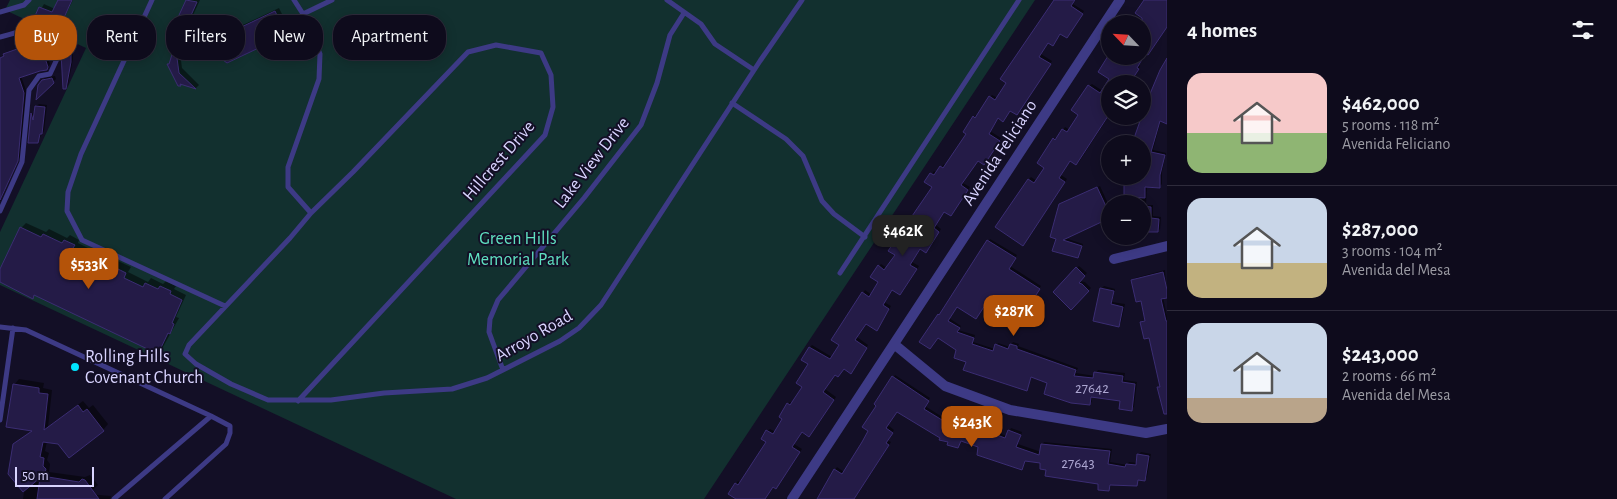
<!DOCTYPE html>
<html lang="en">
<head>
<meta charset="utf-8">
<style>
	:root { --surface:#0e0b1c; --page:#1c1929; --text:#f1f3f6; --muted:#9b9ba3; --line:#2e2b3b; --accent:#b45309 }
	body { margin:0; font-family:"Alegreya Sans",sans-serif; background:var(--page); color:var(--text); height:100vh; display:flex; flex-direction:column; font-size:19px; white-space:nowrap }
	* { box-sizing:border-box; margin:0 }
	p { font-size:16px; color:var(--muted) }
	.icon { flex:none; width:28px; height:28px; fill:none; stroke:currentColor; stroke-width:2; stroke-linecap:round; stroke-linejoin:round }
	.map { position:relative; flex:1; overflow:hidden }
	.panel { display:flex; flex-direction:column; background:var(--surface); width:450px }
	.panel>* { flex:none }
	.hud { position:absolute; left:15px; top:15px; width:475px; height:45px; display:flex; gap:10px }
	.needle { width:32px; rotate:295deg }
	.controls { position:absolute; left:1101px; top:15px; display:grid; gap:10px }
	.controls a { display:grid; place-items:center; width:50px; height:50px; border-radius:50%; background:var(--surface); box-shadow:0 2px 12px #0003,0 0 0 1px var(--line); font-size:25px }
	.scale { position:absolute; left:15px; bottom:12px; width:79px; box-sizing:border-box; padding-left:5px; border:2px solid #d9d4ff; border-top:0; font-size:14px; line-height:18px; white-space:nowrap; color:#d9d4ff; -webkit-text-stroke:4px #130f26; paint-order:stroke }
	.price { position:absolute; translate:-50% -42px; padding:0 11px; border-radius:10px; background:var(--accent); color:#fff; font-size:16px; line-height:32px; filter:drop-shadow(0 1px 2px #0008) }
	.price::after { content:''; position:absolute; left:50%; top:30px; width:15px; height:11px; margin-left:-8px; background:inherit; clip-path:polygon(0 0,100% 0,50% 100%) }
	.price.current { background:#222; color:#fff }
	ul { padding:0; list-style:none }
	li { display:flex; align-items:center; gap:15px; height:125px; padding:0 20px }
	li+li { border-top:1px solid var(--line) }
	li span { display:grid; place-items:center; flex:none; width:140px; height:100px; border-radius:15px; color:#555 }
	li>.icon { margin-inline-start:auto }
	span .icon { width:60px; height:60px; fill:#fffc; stroke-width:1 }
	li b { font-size:21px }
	h2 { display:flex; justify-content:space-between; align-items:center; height:60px; padding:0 20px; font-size:21px }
	.pill { padding:0 18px; border-radius:20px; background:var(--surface); box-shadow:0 2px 12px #0003,0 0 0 1px var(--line); font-size:18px; line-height:45px }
	.pill.current { background:var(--accent); color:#fff }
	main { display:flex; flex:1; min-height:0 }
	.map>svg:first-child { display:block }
	.green { fill:#12302f }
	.shadow { fill:#0007 }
	.building { fill:#241b47; stroke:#3b2d73 }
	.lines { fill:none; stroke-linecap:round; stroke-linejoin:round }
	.lane { stroke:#3d3a85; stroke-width:5 }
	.street { stroke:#3d3a85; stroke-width:10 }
	.poi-dot { fill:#00e5ff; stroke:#130f26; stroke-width:2 }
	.labels { text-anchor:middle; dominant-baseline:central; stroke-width:4; stroke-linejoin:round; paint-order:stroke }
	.number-label { font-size:15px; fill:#aca6d1 }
	.street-label { font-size:18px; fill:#d9d4ff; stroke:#130f26 }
	.park-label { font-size:18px; fill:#5fe0c0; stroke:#130f26 }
	.poi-label { font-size:18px; fill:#d9d4ff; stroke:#130f26; text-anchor:start }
</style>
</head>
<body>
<main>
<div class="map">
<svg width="1167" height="499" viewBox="0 0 1167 499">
	<rect width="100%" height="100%" fill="#130f26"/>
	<path class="green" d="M10,0H1035L704,499H456L0,285V232L86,48L5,10Z"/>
	<path class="shadow" d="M59,0H73L64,18L68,19L61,31L36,18L44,4L55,9Z
		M188,0H200L189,24L183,29L176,26Z
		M1055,0H1076L1073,4L1084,11L1069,34L1061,33L1055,42L1048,41L1041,54L1052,61L1020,111L1017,113L1011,109L999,117L990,131L1001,138L986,161L978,160L963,183L970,187L953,212L944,211L936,225L941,229L929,249L926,252L921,248L912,262L919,266L903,291L893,289L884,302L891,306L879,327L866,322L857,337L868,345L853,370L844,367L835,374L825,389L836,397L811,433L802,431L794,444L802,449L778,485L774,486L764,499H738L736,484L738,481L741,483L768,441L767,431L770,429L776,432L784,419L788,404L790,402L793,403L804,387L810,364L803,360L810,347L812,345L832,357L841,345L863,293L865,290L872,295L880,281L879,266L881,264L887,268L933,186L926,182L934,171L937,173L944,164L946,166L967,133L974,117L976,115L978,116L990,97L992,95L998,98Z
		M1145,0H1167L1146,53L1138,65L1140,66L1129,84H1110V114L1079,162L1076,164L1070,160L1061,175L1067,179L1023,245L997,227L1029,179L1031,177L1037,181L1046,168L1039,163L1054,139L1057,137L1058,138L1065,127L1070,130L1080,115L1089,86L1092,84L1103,91L1111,79L1099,71L1110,54V56H1142V24H1140L1144,17Z
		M279,8L290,30L286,33L227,61L207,43L187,44L180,53L182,68L199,85L196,88L181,83L179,85L169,64L172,61L177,46L181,42L199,33L215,38Z
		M69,40L73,49V59L68,85L65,88L62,53L59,45Z
		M42,41L50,64L46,69L21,76L26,90L20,157L0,201V58L7,52Z
		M55,76L56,79L38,97L42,81L45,78Z
		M39,104L47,105L44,131L37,142H30L32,114L34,112L35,117L36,106Z
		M1161,120L1153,150L1166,153L1162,172V184L1160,186H1147L1146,205H1153V216L1161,217L1160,229L1158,231L1142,230V204H1127L1128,195L1126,185L1142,176V144H1134Z
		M1100,186L1110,208V217L1065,238L1083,244L1078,257L1058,238L1063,202Z
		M26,223L46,232L49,229L67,238L70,235L79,240L78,243L96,252L94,256L114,266L118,261L131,267L128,272L148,282L151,278L163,284L166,281L176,286L174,289L186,295L176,317L179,318L163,347L158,352L35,294L33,297L0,281V272L21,228Z
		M990,239L1017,255L1010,266L1041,286L1024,312L991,295L958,305L949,318L961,326L958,330L975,335L973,342L995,349L998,343L1010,347L1013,342L1019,344L1018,346L1078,368L1076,373L1095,376L1098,370L1125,373L1124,380L1137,382L1134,407L1131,409L1122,400L1092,396V402L1089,404L1049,382L1032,376L1026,390L968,361L958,350L939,315Z
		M1079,266L1087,273L1079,281L1085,282L1091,288L1071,308L1054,292Z
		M1165,270L1167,297H1163L1167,316V406L1159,388L1161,386L1150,338L1141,322L1146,319L1142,300L1132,281L1135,278Z
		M1104,286L1115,289L1112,302L1125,304L1121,323L1118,326L1101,289Z
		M895,375L930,398L925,406L944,418L949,407L959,411L956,419L976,425L981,417L991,421L988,429L1007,436L1011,428L1022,432L1018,444L1041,452L1042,445L1044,442L1112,449L1110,462L1127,465L1129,462L1138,463V455L1141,452L1151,454L1147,477L1144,479H1139L1136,485L1112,484L1109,490L1100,482L1048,469L1042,462L1026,460L1022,469L980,446L962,440L958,447L897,411L888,425L894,430L887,440L891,442L854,499H818L835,470L837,467L844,472L870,431L878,406Z
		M19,379L44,383L43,388L52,390L48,427L83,401L89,408L93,405L108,424L103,430L58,443L47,441L45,451L49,453L47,460L50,464L49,472L85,477L90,475L98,485L88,494L111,496L110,499H23L24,492L10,474L14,445L33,430L14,385Z"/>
	<path class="building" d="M58,0H72L62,22L65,23L61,33L34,18L39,7L52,12Z
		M186,0L197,2L184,31L174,26Z
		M1054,0H1075L1071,6L1083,14L1067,38L1060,34L1053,46L1048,43L1039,57L1051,64L1017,115L1010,111L1003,122L998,118L989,134L1000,141L984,165L978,161L961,185L968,190L951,216L944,212L934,228L939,232L926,253L920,249L910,265L917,269L900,295L892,290L883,305L889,309L877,331L866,324L855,340L867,348L851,374L844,369L838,377L835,375L823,392L834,400L809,437L802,432L792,447L800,452L776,489L773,487L765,499H736L728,494L735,483L738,485L766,442L761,439L766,430L773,434L782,419L779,417L780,415L787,403L790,405L802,387L796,383L808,364L801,360L809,347L830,359L839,345L831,340L862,292L869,297L878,282L870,277L878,265L884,270L895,255L888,251L932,187L924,182L930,173L934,175L940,166L943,168L966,134L963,132L973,116L975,118L989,96L995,100L1006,83L1000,79Z
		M1144,0H1167V27L1148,55L1142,52V18L1135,13Z
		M275,11L286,35L227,63L203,45L205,44L187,45L177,58L179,73L196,89L180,84L181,86H178L167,64H169L175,45L195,36L210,42Z
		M67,41L71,52V62L66,89H63L61,53L58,44Z
		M34,43H40L48,67L47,70L40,71L19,78L24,93L18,161L0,200V58L4,56L3,54Z
		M1108,56H1144L1137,68L1139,69L1129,84H1110V113L1076,165L1070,161L1059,178L1065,182L1023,246L995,227L1028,179L1034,183L1044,168L1037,163L1053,138L1055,140L1062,129L1067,132L1078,115L1071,110L1088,85L1100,93L1109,79L1098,72Z
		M1167,58V124L1160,121L1151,152L1165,155L1160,175V188L1145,187V198L1127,197L1124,196V185H1127V176H1142V144H1132L1147,101L1160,70Z
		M52,78L54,83L36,100L38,85L42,80Z
		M35,106L45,107L42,134H40L38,143H28L31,113L33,120Z
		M1097,187L1110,215V218L1063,240L1082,246L1078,258L1052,251L1056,239L1050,237L1059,204Z
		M1142,206L1151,207V218L1159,219L1158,232H1142Z
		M20,227L41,237L43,234L62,243L64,240L75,245L73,248L92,257L90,262L110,271L112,266L126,273L124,278L143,287L145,283L158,289L160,286L171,291L170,294L182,300L172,323L174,324L170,334L168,333L158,354L34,295L33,299L0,282V269Z
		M987,240L1016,258L1009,269L1040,289L1022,316L991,296L976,319L957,307L948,321L960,328L957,332L974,338L972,344L993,351L995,344L1008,349L1010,344L1017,346V349L1076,370L1074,376L1093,378L1094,372L1123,376L1122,382L1135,384L1132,411L1119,409L1120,401L1091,397L1090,405L1071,403L1044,394L1047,383L1031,377L1027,391L963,370L966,362L954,358L956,350L938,338L930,349L919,342L938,314L939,315Z
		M1076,267L1085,276L1079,283L1082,284L1089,291L1071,310L1053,292Z
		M1163,272L1167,290V298L1161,299L1166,321H1167V414H1164L1157,387H1160L1149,338L1144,339L1140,322L1145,321L1141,301L1136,302L1131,280Z
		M1100,288L1114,291L1111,304L1123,307L1119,327L1093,321Z
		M892,376L929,401L924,409L942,420L945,409L957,413L954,421L974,428L977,419L989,423L986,431L1005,438L1008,430L1021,435L1016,447L1039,455L1041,444L1110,451L1108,464L1125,467L1126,464L1136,465L1137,454L1149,456L1145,481L1138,480L1137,486L1110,485L1109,491L1098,490V484L1045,476L1046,470L1040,469V463L1025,461L1022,470L977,455L978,447L961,441L958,448L947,445L948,442L939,440L940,438L897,412L886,428L893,433L886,443L889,445L854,499H817L834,469L842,474L862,442L868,431L862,427L876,406L874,404Z
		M13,384L39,388V393L48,394L44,430L78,405L83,412L87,409L104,431L69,458L58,444L43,442L40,457L44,458L43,466L46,469L45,473L42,476L79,482L82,479L85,480L99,499H37L40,478L23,492L8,474L13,444L32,431L6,427Z"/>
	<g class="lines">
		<path class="lane" d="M152,0L81,154L68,192L67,211L82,240L225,306
			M294,0L303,14L320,54L319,79L288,167V187L311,213L353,172L468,52L496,45L541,53L551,75L553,107L545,135L298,401
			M667,0L701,24L715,44L754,70
			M0,12L24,5L29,0
			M303,14L332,0
			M0,37C9,35 18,31 27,31C42,31 54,46 57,59L50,74L39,76L29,90L22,162L0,211
			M732,103L786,139L803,156L822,201L834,214L865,237
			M311,213L290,238L189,345L185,354L196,364L231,384L268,400H331L384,393L452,389L487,378L560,341L579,328L601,305L760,61L802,0
			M840,273L1019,0
			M0,327L26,330L211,416L114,499
			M503,370L489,332L490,319L498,300L584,198L641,125L657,83L670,35L684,13
			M0,420L13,328
			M165,499L226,444L230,433V426L211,416"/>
		<path class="street" d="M1114,259L1167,246
			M894,344L945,386L1010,410L1146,433L1167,429
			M792,499L1120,0"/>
	</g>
	<circle class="poi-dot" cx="75" cy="367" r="5"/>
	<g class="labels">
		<g class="number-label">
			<text x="1092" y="388">27642</text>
			<text x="1078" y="463">27643</text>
		</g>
		<g class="street-label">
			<text transform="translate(1000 153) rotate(-57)">Avenida Feliciano</text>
			<text transform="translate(499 161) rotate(-49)">Hillcrest Drive</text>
			<text transform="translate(592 163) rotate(-52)">Lake View Drive</text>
			<text transform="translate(534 336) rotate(-30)">Arroyo Road</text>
		</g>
		<g class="park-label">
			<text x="518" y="239">Green Hills<tspan x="518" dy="21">Memorial Park</tspan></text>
		</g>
		<g class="poi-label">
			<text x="85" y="357">Rolling Hills<tspan x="85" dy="21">Covenant Church</tspan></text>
		</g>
	</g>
</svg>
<div class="controls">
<a><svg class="needle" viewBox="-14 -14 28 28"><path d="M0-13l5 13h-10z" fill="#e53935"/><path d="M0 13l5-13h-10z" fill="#9b9ba3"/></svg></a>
<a><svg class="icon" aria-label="layers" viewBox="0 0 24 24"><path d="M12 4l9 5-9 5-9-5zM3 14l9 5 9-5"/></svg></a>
<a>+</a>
<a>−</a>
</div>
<div class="scale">50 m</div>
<b class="price current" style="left:903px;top:257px">$462K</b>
<b class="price" style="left:89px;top:290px">$533K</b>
<b class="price" style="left:1014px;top:337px">$287K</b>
<b class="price" style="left:972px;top:448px">$243K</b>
<div class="hud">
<a class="pill current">Buy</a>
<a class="pill">Rent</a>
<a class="pill">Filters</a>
<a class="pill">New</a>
<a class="pill">Apartment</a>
</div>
</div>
<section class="panel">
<h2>4 homes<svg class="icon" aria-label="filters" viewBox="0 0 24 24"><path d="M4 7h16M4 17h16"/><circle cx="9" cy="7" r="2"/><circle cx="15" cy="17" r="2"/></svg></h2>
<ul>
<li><span style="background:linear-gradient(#f6c9c9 60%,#8fb573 0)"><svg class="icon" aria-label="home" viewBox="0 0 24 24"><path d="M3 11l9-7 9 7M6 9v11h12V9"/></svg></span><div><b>$462,000</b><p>5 rooms · 118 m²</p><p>Avenida Feliciano</p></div></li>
<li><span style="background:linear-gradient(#c9d6e8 65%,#c2b280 0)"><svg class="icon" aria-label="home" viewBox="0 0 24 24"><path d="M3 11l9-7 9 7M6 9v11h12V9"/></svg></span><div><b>$287,000</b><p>3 rooms · 104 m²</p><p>Avenida del Mesa</p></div></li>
<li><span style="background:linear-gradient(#c9d6e8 75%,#b9a48a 0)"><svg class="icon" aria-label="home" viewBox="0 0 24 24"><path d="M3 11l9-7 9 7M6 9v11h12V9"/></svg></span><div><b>$243,000</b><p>2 rooms · 66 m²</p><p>Avenida del Mesa</p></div></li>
</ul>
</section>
</main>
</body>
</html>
